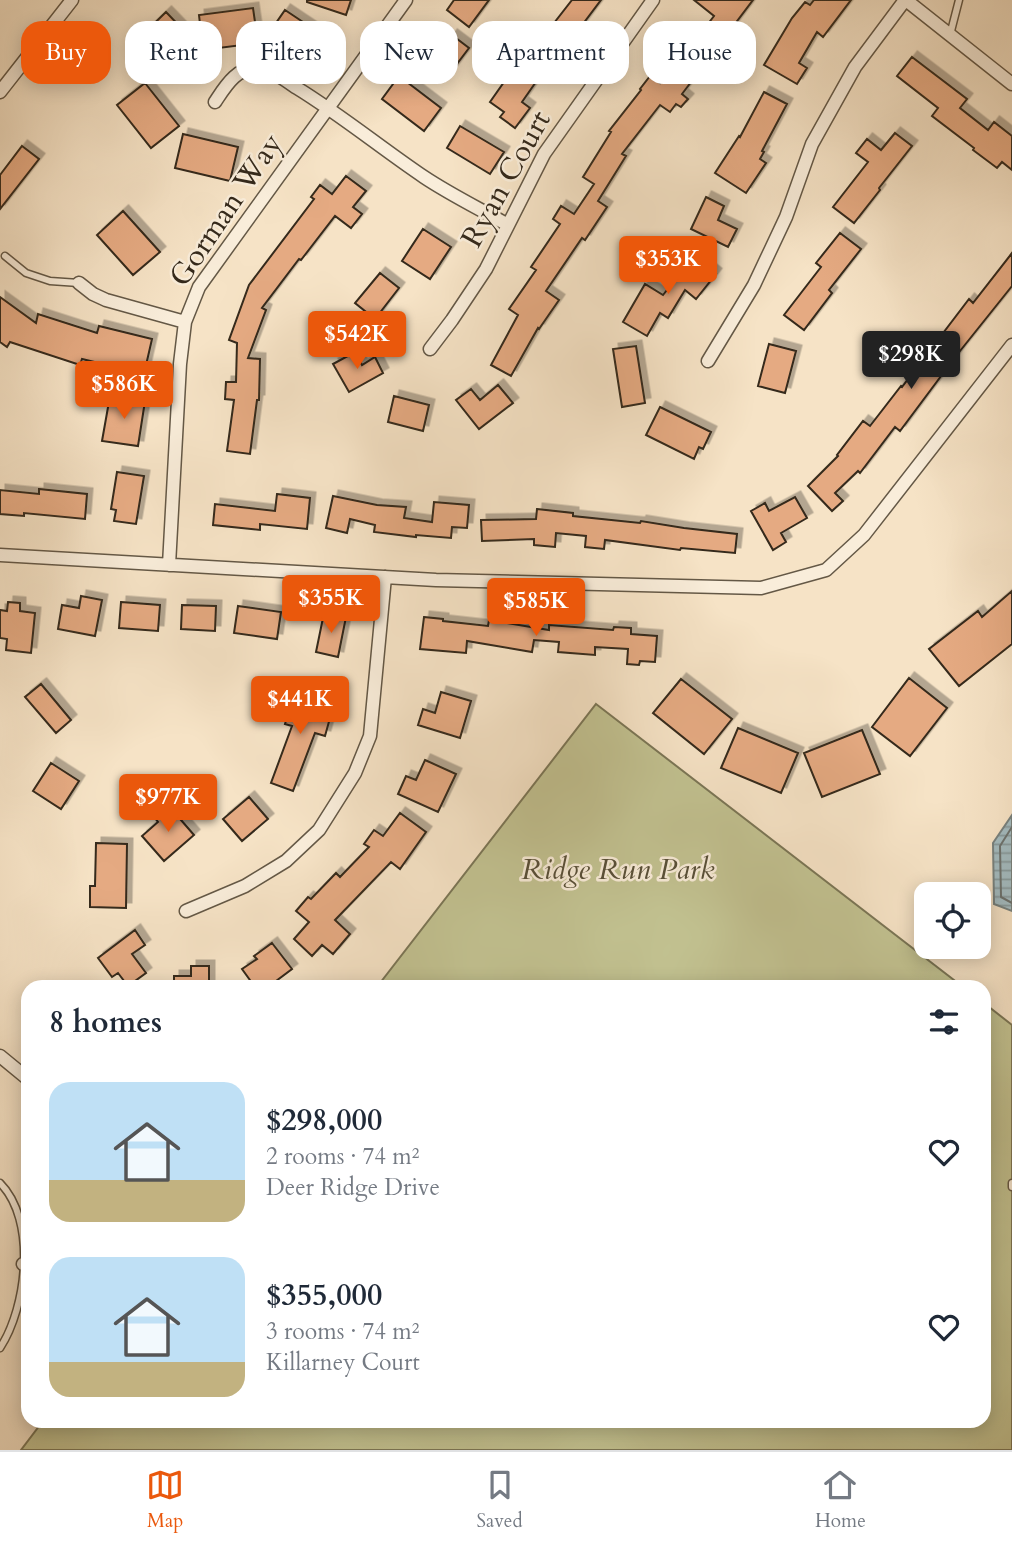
<!DOCTYPE html>
<html lang="en">
<head>
<meta charset="utf-8">
<style>
	:root { --surface:#fff; --page:#f2f2f3; --text:#1f2937; --muted:#747a83; --line:#e0e1e3; --accent:#ea580c }
	body { margin:0; font-family:Cardo,serif; background:var(--page); color:var(--text); height:100vh; display:flex; flex-direction:column; font-size:26px; white-space:nowrap }
	* { box-sizing:border-box; margin:0 }
	p { font-size:23px; color:var(--muted) }
	.icon { flex:none; width:38px; height:38px; fill:none; stroke:currentColor; stroke-width:2; stroke-linecap:round; stroke-linejoin:round }
	.map { position:relative; flex:1; overflow:hidden }
	.panel { position:absolute; left:21px; top:980px; width:970px; height:448px; display:flex; flex-direction:column; background:var(--surface); border-radius:21px; box-shadow:0 4px 18px #0003 }
	.panel>* { flex:none }
	.top-card { position:absolute; left:21px; top:21px; width:971px; height:63px; display:flex; gap:14px }
	.tools { position:absolute; left:914px; top:882px; display:grid; gap:14px }
	.tools a { display:grid; place-items:center; width:77px; height:77px; border-radius:14px; background:var(--surface); box-shadow:0 4px 18px #0003; font-size:35px }
	.price { position:absolute; translate:-50% -60px; padding:0 16px; border-radius:7px; background:var(--accent); color:#fff; font-size:23px; line-height:46px; filter:drop-shadow(0 2px 4px #0008) }
	.price::after { content:''; position:absolute; left:50%; top:42px; width:21px; height:16px; margin-left:-10px; background:inherit; clip-path:polygon(0 0,100% 0,50% 100%) }
	.price.current { background:#222; color:#fff }
	ul { padding:0; list-style:none }
	li { display:flex; align-items:center; gap:21px; height:175px; padding:0 28px }
	li span { display:grid; place-items:center; flex:none; width:196px; height:140px; border-radius:21px; color:#555 }
	li>.icon { margin-inline-start:auto }
	span .icon { width:84px; height:84px; fill:#fffc; stroke-width:1 }
	li b { font-size:30px }
	h2 { display:flex; justify-content:space-between; align-items:center; height:84px; padding:0 28px; font-size:30px }
	.pill { padding:0 24px; border-radius:21px; background:var(--surface); box-shadow:0 4px 18px #0003; font-size:24px; line-height:63px }
	.pill.current { background:var(--accent); color:#fff }
	.tabs { display:flex; justify-content:space-around; align-items:center; height:98px; border-top:2px solid var(--line); background:var(--surface); font-size:19px; color:var(--muted) }
	.tabs a { display:grid; justify-items:center; gap:4px }
	.tabs .current { color:var(--accent) }
	.map>svg:first-child { display:block }
	.green { fill:#c2c291; stroke:#7b7656; stroke-width:2 }
	.water { fill:url(#water-rules); stroke:#77817e; stroke-width:2 }
	.lines { fill:none; stroke-linecap:round; stroke-linejoin:round }
	.shore { stroke:#6c726e; stroke-width:2 }
	.building { fill:#e5aa82; stroke:#34291b; stroke-width:2; filter:url(#shadow) }
	.service-casing { stroke:#645846; stroke-width:9 }
	.minor-casing { stroke:#645846; stroke-width:15 }
	.service { stroke:#f9edda; stroke-width:6 }
	.minor { stroke:#f9edda; stroke-width:12 }
	.labels { text-anchor:middle; dominant-baseline:central; stroke-width:5; stroke-linejoin:round; paint-order:stroke }
	.street-label { font-size:30px; fill:#34291b; stroke:#f9edda }
	.park-label { font-size:30px; font-style:italic; fill:#584f38; stroke:#f9edda }
</style>
</head>
<body>
<div class="map">
<svg width="1012" height="1450" viewBox="0 0 1012 1450">
	<defs>
		<pattern id="water-rules" width="6" height="5" patternUnits="userSpaceOnUse" patternTransform="scale(1.75)"><rect width="6" height="5" fill="#a3bbc0"/><path d="M0 2.5h6" fill="none" stroke="#86989b"/></pattern>
		<filter id="shadow"><feDropShadow dx="5.5" dy="-5.5" stdDeviation="0" flood-color="#0004"/></filter>
	</defs>
	<rect width="100%" height="100%" fill="#f6e3c6"/>
	<filter id="stains"><feTurbulence type="fractalNoise" baseFrequency=".00286" numOctaves="4"/><feColorMatrix values="0 0 0 0 .2 0 0 0 0 .09 0 0 0 0 .02 0 0 0 .5 -.17"/></filter>
	<radialGradient id="worn" r=".72"><stop offset=".6" stop-color="#630" stop-opacity="0"/><stop offset="1" stop-color="#630" stop-opacity=".3"/></radialGradient>
	<path class="green" d="M596,704L963,987H377Z
		M984,1003L1012,1025V1450H21L43,1421H984Z"/>
	<path class="water" d="M1012,815V911L994,904L993,843Z"/>
	<g class="lines">
		<path class="shore" d="M1012,827L1000,846L1001,897L1012,903"/>
	</g>
	<path class="building" d="M307,0H351L346,15L307,2Z
		M454,0H489L469,27L447,10Z
		M572,0H601L540,81L538,79L522,102L530,108L515,128L500,117L504,112L490,102L509,75L517,81L535,58L526,51L542,29L547,32Z
		M694,0H753L682,94L688,99L681,107L676,104L670,112L660,105L622,154L626,156L598,201L607,207L585,240L582,238L546,291L559,300L539,329L538,328L511,376L491,365L518,315L509,309L536,270L531,267L560,224L553,219L561,206L574,214L594,184L583,177L611,132L609,131L641,90L640,89L650,76L660,83L681,54L671,47L682,32L694,42L714,16Z
		M814,0H851L823,37L817,32L799,63L807,68L797,84L764,65L792,18L805,2L810,5Z
		M253,8L258,43L203,50L199,15Z
		M285,10L330,40L310,69L265,39Z
		M166,12L190,37L152,76L127,50Z
		M452,35L469,48L444,81L413,58L424,43L438,53Z
		M912,57L967,99L960,108L988,130L994,122L1012,136V170L1002,162L997,168L973,150L974,148L932,116L938,108L897,76Z
		M399,76L441,108L424,131L382,99Z
		M145,83L179,126L151,148L117,105Z
		M764,92L787,104L762,151L764,152L760,159L766,163L746,193L715,173L739,136L740,137Z
		M460,126L504,152L490,174L447,148Z
		M895,133L912,146L879,188L880,190L854,223L833,207L868,162L856,153L867,139L881,150Z
		M183,134L238,147L230,181L175,168Z
		M22,146L39,159L0,209V175Z
		M346,176L366,191L353,207L362,214L351,228L335,216L301,260L299,259L262,308L266,310L248,358L260,359L259,400H257L250,454L227,451L234,400L225,399L226,382H236L237,343L229,340L249,285L314,199L311,197L320,185L332,194Z
		M706,197L724,206L718,220L737,229L728,247L691,229Z
		M123,211L160,252L133,275L97,235Z
		M423,229L451,247L430,279L402,261Z
		M840,233L861,249L829,290L832,293L804,330L784,315L821,267L816,263Z
		M1012,253V286L956,356L900,431L895,427L860,473L858,471L835,493L843,501L832,511L808,486L838,456L837,455L863,421L870,426L901,386L902,387L969,299L973,303Z
		M694,256L716,274L696,299L685,290L668,318L660,313L647,336L623,322L645,284L663,295Z
		M380,273L399,288L375,319L355,303Z
		M0,297L36,323L38,314L97,333L99,326L152,339L144,374L82,359L80,365L10,342L7,347L0,342Z
		M769,344L796,351L785,393L758,386Z
		M636,346L645,403L622,407L613,349Z
		M355,352L362,365L375,357L383,373L349,392L333,364Z
		M498,385L513,403L479,429L456,400L471,389L480,400Z
		M110,396L145,401L138,446L102,441Z
		M394,396L429,405L423,431L388,422Z
		M660,407L711,432L703,449L699,447L694,459L646,435Z
		M117,472L144,476L136,524L114,521L116,510L111,509Z
		M39,489L87,494L85,519L24,513V516L0,514V490L39,494Z
		M277,494L310,498L307,529L260,524V530L213,525L215,504L275,511Z
		M333,496L377,505L406,507L404,518L432,522L434,502L469,505L467,528L452,527L451,538L416,535V537L374,532L375,525L350,519L347,533L326,528Z
		M795,497L807,518L781,533L786,542L773,550L751,511L765,503L769,511Z
		M537,509L573,513V516L640,523L641,521L684,528L737,534L735,553L681,548L680,550L605,540L604,549L585,547L586,536L556,533L555,547L534,545V539L482,541L481,520L536,519Z
		M1012,591V644L959,686L929,649L978,611L982,617Z
		M81,596L102,600L95,636L58,629L62,605L79,608Z
		M8,602L20,603V611L35,613L31,653L6,650L7,639L0,638V610L7,611Z
		M121,602L160,605L158,631L119,628Z
		M182,605L216,606L215,631L181,629Z
		M238,606L281,612L277,639L234,633Z
		M324,613L346,617L338,657L316,652Z
		M424,617L443,619V621L488,626L489,620L549,630V625L613,630L614,627L631,628V634L657,636L655,662L640,661L639,665L627,664L628,649L595,647V655L558,652L559,642L534,640L532,652L467,641L466,653L420,649Z
		M909,678L947,708L910,756L872,727Z
		M681,679L732,719L704,754L653,713Z
		M41,684L71,720L56,733L25,697Z
		M296,687L323,695L317,714L330,718L325,736L315,733L293,791L271,783L292,726L285,724Z
		M441,692L471,701L460,738L418,725L423,709L435,713Z
		M738,728L798,753L781,793L721,768Z
		M862,730L880,774L822,797L804,753Z
		M425,760L456,774L438,812L398,794L406,776L416,780Z
		M51,763L79,781L61,809L33,791Z
		M249,797L268,819L242,841L223,819Z
		M168,805L194,835L164,861L142,836L158,822L154,817Z
		M400,813L426,832L400,869L391,862L335,920L350,934L333,954L322,945L312,956L294,939L309,922L296,911L308,897L311,899L336,873L340,877L369,847L364,844L374,830L383,836Z
		M96,843L127,844L126,908L90,907V886H95Z
		M135,930L145,945L132,954L146,973L128,986L118,973L112,977L98,958Z
		M272,943L292,969L268,987H255L242,969L257,959L254,956Z
		M191,966H209V987H174V976H191Z"/>
	<g class="lines">
		<g class="service-casing">
			<path id="service" d="M950,35L959,0
				M5,256L26,273L50,281L79,283
				M0,1183C37,1220 27,1307 0,1348
				M1012,1183V1187"/>
		</g>
		<g class="minor-casing">
			<path id="minor" d="M906,0L1012,84
				M0,92L72,0
				M215,102C225,87 237,66 259,68C272,69 286,81 297,88C341,115 381,148 424,177C451,195 480,209 508,225
				M79,283L93,294L106,300L185,322
				M430,349L452,320L486,269L544,154L653,0
				M708,361L754,285L786,217L812,144L855,67L905,0
				M0,555L436,580L761,588L826,570L864,535L1012,345
				M169,565L180,364L185,322L199,287L406,0
				M186,911L245,886L286,861L319,830L355,773L370,736L385,577
				M0,1056L28,1079
				M23,1264L28,1263"/>
		</g>
		<use href="#service" class="service"/>
		<use href="#minor" class="minor"/>
	</g>
	<g class="labels">
		<g class="street-label">
			<text transform="translate(506 179) rotate(-61)">Ryan Court</text>
			<text transform="translate(226 210) rotate(-56)">Gorman Way</text>
		</g>
		<g class="park-label">
			<text x="618" y="869">Ridge Run Park</text>
		</g>
	</g>
	<rect width="100%" height="100%" filter="url(#stains)"/>
	<rect width="100%" height="100%" fill="url(#worn)"/>
</svg>
<div class="tools">
<a><svg class="icon" aria-label="locate" viewBox="0 0 24 24"><circle cx="12" cy="12" r="6"/><path d="M12 2v4M12 18v4M2 12h4M18 12h4"/></svg></a>
</div>
<b class="price" style="left:668px;top:296px">$353K</b>
<b class="price" style="left:357px;top:371px">$542K</b>
<b class="price current" style="left:911px;top:391px">$298K</b>
<b class="price" style="left:124px;top:421px">$586K</b>
<b class="price" style="left:331px;top:635px">$355K</b>
<b class="price" style="left:536px;top:638px">$585K</b>
<b class="price" style="left:300px;top:736px">$441K</b>
<b class="price" style="left:168px;top:834px">$977K</b>
<div class="top-card">
<a class="pill current">Buy</a>
<a class="pill">Rent</a>
<a class="pill">Filters</a>
<a class="pill">New</a>
<a class="pill">Apartment</a>
<a class="pill">House</a>
</div>
<section class="panel">
<h2>8 homes<svg class="icon" aria-label="filters" viewBox="0 0 24 24"><path d="M4 7h16M4 17h16"/><circle cx="9" cy="7" r="2"/><circle cx="15" cy="17" r="2"/></svg></h2>
<ul>
<li><span style="background:linear-gradient(#bfe0f5 70%,#c2b280 0)"><svg class="icon" aria-label="home" viewBox="0 0 24 24"><path d="M3 11l9-7 9 7M6 9v11h12V9"/></svg></span><div><b>$298,000</b><p>2 rooms · 74 m²</p><p>Deer Ridge Drive</p></div><svg class="icon" aria-label="heart" viewBox="0 0 24 24"><path d="M12 20l-8-8c-3-5 5-10 8-4 3-6 11-1 8 4z"/></svg></li>
<li><span style="background:linear-gradient(#bfe0f5 75%,#c2b280 0)"><svg class="icon" aria-label="home" viewBox="0 0 24 24"><path d="M3 11l9-7 9 7M6 9v11h12V9"/></svg></span><div><b>$355,000</b><p>3 rooms · 74 m²</p><p>Killarney Court</p></div><svg class="icon" aria-label="heart" viewBox="0 0 24 24"><path d="M12 20l-8-8c-3-5 5-10 8-4 3-6 11-1 8 4z"/></svg></li>
</ul>
</section>
</div>
<nav class="tabs">
<a class="current"><svg class="icon" aria-label="map" viewBox="0 0 24 24"><path d="M3 6l6-2 6 2 6-2v14l-6 2-6-2-6 2zM9 4v14M15 6v14"/></svg>Map</a>
<a><svg class="icon" aria-label="saved" viewBox="0 0 24 24"><path d="M7 4h10v16l-5-4-5 4z"/></svg>Saved</a>
<a><svg class="icon" aria-label="home" viewBox="0 0 24 24"><path d="M3 11l9-7 9 7M6 9v11h12V9"/></svg>Home</a>
</nav>
</body>
</html>
